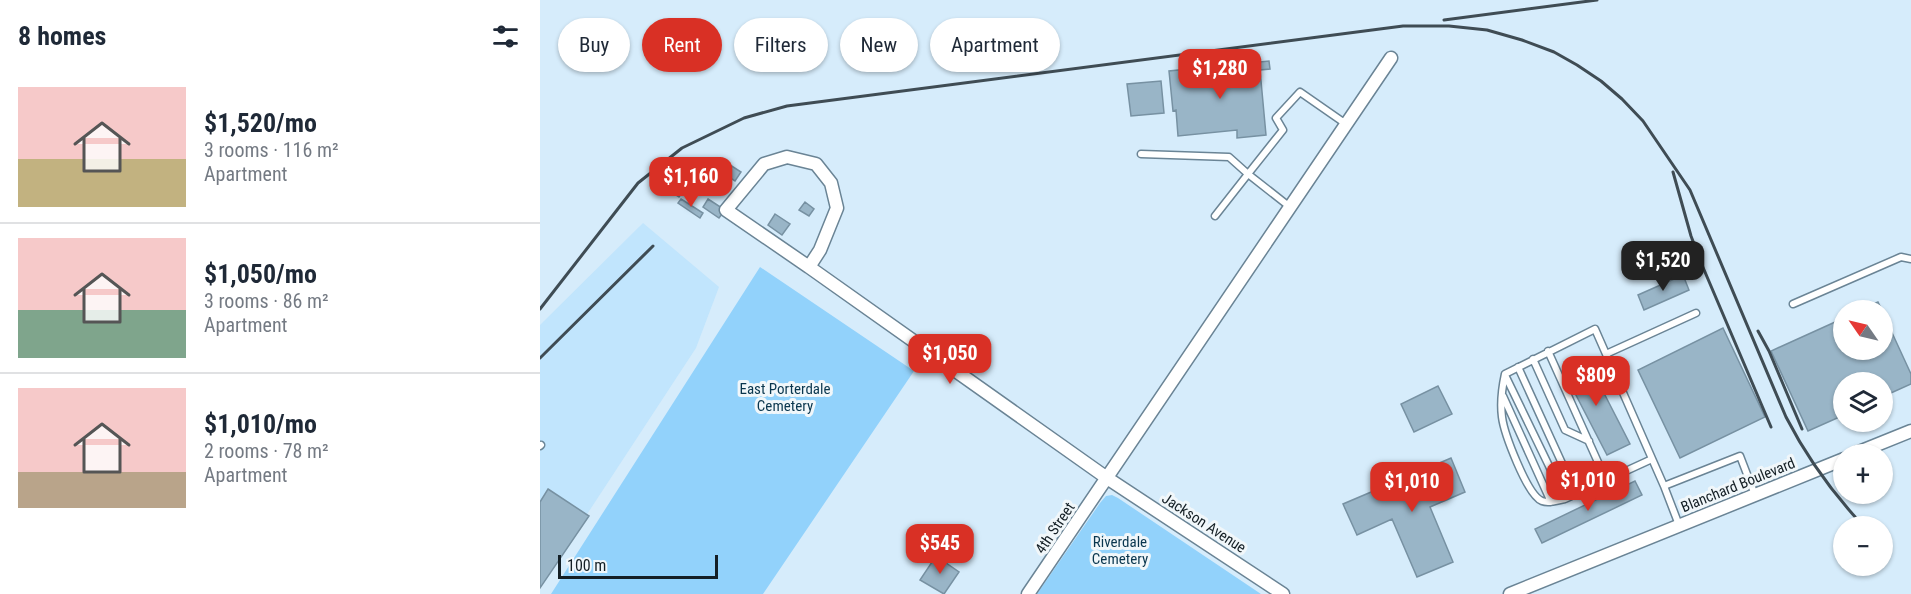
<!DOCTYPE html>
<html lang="en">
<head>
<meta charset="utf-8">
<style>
	:root { --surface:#fff; --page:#f2f2f3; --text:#1f2937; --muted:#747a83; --line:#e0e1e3; --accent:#d93025 }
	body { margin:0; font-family:"Roboto Condensed",sans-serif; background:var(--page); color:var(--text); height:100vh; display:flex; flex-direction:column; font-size:22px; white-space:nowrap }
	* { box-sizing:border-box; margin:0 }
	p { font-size:20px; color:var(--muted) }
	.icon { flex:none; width:33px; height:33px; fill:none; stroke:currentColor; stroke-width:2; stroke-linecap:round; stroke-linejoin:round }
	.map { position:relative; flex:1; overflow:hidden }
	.sheet { display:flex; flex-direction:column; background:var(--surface); width:540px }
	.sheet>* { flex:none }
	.hud { position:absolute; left:18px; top:18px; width:570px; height:54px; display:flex; gap:12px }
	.needle { width:39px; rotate:304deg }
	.fabs { position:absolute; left:1293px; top:300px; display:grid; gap:12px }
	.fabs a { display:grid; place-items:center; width:60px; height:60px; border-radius:50%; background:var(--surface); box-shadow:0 2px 4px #0004; font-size:30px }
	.scale { position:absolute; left:18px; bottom:15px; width:160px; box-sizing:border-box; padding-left:6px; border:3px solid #141f25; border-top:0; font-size:16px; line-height:21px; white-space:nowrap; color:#141f25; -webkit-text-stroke:4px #f1f7fa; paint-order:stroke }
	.price { position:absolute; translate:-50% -51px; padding:0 14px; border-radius:12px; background:var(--accent); color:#fff; font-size:20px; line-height:39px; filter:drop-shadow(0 2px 3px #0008) }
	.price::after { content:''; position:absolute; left:50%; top:36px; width:18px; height:14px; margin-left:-9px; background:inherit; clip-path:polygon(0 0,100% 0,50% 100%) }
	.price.selected { background:#222; color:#fff }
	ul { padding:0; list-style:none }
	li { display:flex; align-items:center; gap:18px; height:150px; padding:0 18px }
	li+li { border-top:2px solid var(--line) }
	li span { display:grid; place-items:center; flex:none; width:168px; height:120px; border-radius:0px; color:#555 }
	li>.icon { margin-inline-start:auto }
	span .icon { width:72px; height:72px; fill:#fffc; stroke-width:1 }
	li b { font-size:26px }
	h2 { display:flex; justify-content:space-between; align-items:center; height:72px; padding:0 18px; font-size:26px }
	.tag { padding:0 21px; border-radius:27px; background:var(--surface); box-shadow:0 2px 4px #0004; font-size:21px; line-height:54px }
	.tag.selected { background:var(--accent); color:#fff }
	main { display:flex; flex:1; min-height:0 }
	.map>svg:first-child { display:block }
	.built { fill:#c1e5fd }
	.green { fill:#92d2fb }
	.building { fill:#99b5c7; stroke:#7791a2; stroke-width:1.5 }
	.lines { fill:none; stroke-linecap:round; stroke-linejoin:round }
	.service-casing { stroke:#6a8495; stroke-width:9 }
	.minor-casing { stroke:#6a8495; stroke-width:15 }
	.service { stroke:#fff; stroke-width:6 }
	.minor { stroke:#fff; stroke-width:12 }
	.rail { stroke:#3f4c54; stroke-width:3 }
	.labels { text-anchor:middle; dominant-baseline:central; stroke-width:6; stroke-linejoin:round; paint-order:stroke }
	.park-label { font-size:15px; fill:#09364e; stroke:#f1f7fa }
	.street-label { font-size:15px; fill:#141f25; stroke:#f1f7fa }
</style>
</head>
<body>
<main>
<section class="sheet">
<h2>8 homes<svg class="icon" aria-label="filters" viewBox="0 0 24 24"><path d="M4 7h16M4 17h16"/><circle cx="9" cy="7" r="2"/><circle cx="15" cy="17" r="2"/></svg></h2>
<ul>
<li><span style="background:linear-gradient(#f6c9c9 60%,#c2b280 0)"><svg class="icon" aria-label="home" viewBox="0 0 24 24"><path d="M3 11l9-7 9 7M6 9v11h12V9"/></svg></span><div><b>$1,520/mo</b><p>3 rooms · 116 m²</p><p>Apartment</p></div></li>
<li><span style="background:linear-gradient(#f6c9c9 60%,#7fa58c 0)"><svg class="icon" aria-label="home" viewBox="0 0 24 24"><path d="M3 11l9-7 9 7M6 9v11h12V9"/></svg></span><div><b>$1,050/mo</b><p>3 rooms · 86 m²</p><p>Apartment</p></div></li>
<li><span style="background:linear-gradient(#f6c9c9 70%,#b9a48a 0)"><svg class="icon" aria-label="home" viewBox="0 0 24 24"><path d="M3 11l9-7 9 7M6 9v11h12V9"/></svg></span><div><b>$1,010/mo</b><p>2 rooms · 78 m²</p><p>Apartment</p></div></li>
</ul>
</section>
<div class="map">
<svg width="1371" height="594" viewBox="0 0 1371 594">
	<rect width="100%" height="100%" fill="#d6ecfb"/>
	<path class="built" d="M103,223L179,287L156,348L0,586V325Z"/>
	<path class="green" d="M220,267L374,371L223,594H11Z
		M572,495L578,498L721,594H497L560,503L566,496Z"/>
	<path class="building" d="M729,61L730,69L720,70L726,135L697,138V130L638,136L636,110L633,111L629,71Z
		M621,81L624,113L591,116L587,84Z
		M187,163L201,172L195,181L181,172Z
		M151,166L157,171L139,197L133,193Z
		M168,171L178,178L173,186L163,179Z
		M141,199L163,213L160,218L138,203Z
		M168,199L185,210L179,218L163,207Z
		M265,202L274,209L269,216L259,210Z
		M235,214L250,224L242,235L228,225Z
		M1143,275L1149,290L1104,310L1098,295Z
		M1338,302L1342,310H1319Z
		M1342,311L1371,374V384L1342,397V382H1304V415L1268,431L1231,351L1304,318V350H1342Z
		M1183,328L1225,417L1140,458L1098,370Z
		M1046,358L1090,444L1067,455L1023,370Z
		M898,386L912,414L874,432L861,404Z
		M911,458L925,492L890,507L913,562L877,577L852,519L817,535L803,504Z
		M1095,481L1102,495L1002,543L995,529Z
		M8,489L49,516L0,588V502Z
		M396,556L419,572L404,594L380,580Z"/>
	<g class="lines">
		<g class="service-casing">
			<path id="service" d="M601,154L689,157L708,174L743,130L736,118L760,92L806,124
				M675,216L708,174L750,207
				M1253,304L1361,257L1371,259
				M1008,351L1066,480
				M1066,354L1156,313
				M993,359L1025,430L1049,441
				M978,367L1036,494
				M965,375L1025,499
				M963,396L1011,502
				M0,446L1,445
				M1112,459L1025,499C1018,500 1010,504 1002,501C987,495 964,433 962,417C960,402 962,388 965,374L1055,329L1124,486
				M1139,525L1124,486L1200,456L1215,495"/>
		</g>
		<g class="minor-casing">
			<path id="minor" d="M247,157L276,164L291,183L297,208L280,250L269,267L186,210L224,164Z
				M269,267L567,478L743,594
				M1314,454L1371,431
				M488,594L851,58
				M970,594L1304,459"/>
		</g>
		<use href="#service" class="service"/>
		<use href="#minor" class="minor"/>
		<path class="rail" d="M904,20L1057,0
			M1133,172L1151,236L1162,265L1231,427
			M0,309L98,183L142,148L204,118L247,106L863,26H909L947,30L982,40L1014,52L1037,65L1061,81L1082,99L1103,121L1150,190L1246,417C1265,454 1289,488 1317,519
			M1218,331L1229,351L1262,429
			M0,358L113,246"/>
	</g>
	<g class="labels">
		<g class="park-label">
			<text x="245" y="389">East Porterdale<tspan x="245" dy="17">Cemetery</tspan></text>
			<text x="580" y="542">Riverdale<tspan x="580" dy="17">Cemetery</tspan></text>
		</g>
		<g class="street-label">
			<text transform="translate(1198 485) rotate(-22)">Blanchard Boulevard</text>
			<text transform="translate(664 523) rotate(33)">Jackson Avenue</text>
			<text transform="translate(515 528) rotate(-56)">4th Street</text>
		</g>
	</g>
</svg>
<div class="fabs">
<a><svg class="needle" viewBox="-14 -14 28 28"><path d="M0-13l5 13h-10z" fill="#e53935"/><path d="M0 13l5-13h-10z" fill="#747a83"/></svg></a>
<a><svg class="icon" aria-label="layers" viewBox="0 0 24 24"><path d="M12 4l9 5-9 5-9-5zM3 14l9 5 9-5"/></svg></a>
<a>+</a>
<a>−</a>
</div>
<div class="scale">100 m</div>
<b class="price" style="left:680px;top:100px">$1,280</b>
<b class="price" style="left:151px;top:208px">$1,160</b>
<b class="price selected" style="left:1123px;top:292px">$1,520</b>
<b class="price" style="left:410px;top:385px">$1,050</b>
<b class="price" style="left:1056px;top:407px">$809</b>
<b class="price" style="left:1048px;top:512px">$1,010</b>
<b class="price" style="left:872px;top:513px">$1,010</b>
<b class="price" style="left:400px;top:575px">$545</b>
<div class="hud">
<a class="tag">Buy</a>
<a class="tag selected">Rent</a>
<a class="tag">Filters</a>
<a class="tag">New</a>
<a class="tag">Apartment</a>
</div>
</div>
</main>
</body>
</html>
